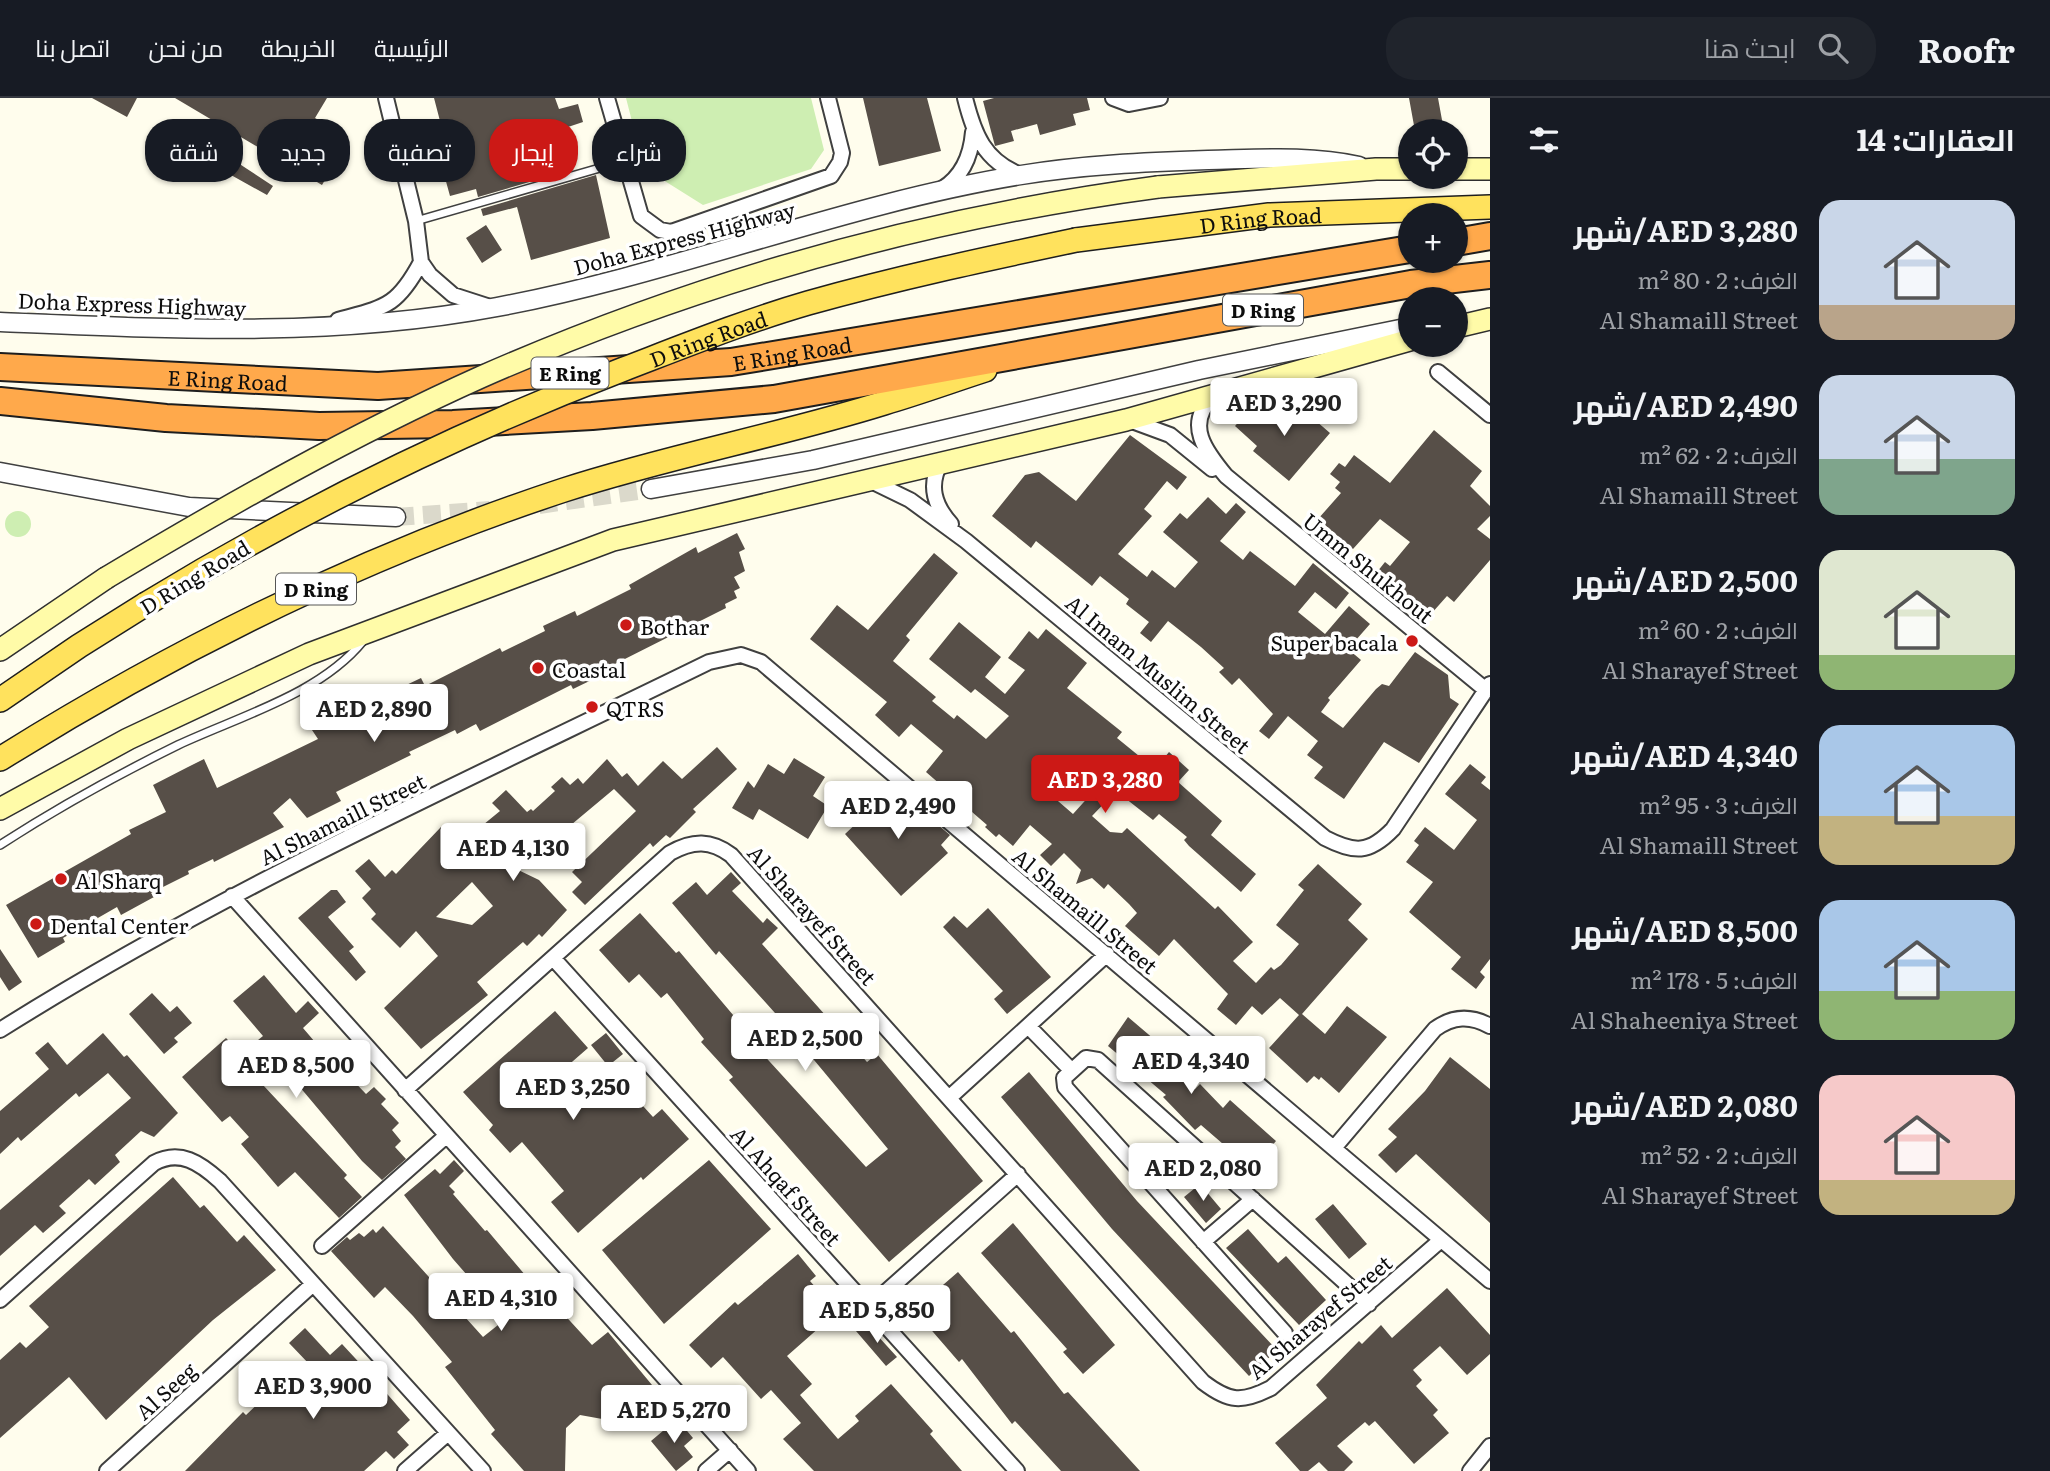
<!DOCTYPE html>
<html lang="ar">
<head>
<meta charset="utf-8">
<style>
	:root { --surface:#171b24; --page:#20242c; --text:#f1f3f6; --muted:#9ea1a6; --line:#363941; --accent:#cc1916 }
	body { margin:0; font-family:Literata,Cairo,serif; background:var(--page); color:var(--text); direction:rtl; height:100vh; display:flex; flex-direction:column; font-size:26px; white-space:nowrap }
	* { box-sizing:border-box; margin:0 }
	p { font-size:23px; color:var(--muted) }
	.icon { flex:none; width:38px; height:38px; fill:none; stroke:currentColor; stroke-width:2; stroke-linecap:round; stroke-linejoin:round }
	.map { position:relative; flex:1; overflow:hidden; direction:ltr }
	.panel { display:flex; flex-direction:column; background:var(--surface); width:560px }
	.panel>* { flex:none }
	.guide { position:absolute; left:21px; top:21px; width:665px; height:63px; direction:rtl; display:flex; gap:14px }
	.buttons { position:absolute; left:1398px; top:21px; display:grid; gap:14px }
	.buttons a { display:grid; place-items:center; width:70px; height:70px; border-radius:50%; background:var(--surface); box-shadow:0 2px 5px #0004; font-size:35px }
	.price { position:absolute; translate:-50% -60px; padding:0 16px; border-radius:7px; background:#fff; color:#222; font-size:23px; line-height:46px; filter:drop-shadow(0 2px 4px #0008) }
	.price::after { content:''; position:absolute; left:50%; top:42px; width:21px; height:16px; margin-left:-10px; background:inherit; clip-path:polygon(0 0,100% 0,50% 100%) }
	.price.on { background:var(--accent); color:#fff }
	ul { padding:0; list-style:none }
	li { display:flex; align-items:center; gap:21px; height:175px; padding:0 35px }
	li span { display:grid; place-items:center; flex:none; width:196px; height:140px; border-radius:21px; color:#555 }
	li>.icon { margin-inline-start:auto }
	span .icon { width:84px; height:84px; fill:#fffc; stroke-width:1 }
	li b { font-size:30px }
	h2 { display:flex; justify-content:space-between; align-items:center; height:84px; padding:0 35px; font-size:30px }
	.pill { padding:0 24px; border-radius:28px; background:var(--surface); box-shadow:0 2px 5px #0004; font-size:24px; line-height:63px }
	.pill.on { background:var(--accent); color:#fff }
	header { display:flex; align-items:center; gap:42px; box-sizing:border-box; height:98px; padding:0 35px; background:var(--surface); border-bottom:2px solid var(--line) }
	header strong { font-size:33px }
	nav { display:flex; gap:38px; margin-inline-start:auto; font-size:24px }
	.search { width:490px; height:63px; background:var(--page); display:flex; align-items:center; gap:18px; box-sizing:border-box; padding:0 24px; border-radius:28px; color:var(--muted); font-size:26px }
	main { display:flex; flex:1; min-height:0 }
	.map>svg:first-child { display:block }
	.green { fill:#ceeeb2 }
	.building { fill:#574f48; fill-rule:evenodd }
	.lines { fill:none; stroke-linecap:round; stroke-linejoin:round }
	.tertiary-tunnel { stroke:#dbd9cb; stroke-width:18; stroke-dasharray:18 9; stroke-linecap:butt }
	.service-casing { stroke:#404040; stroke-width:10 }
	.minor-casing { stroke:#404040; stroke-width:18 }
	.tertiary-casing { stroke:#404040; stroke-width:21 }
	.secondary-casing { stroke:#2f2f2f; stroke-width:24 }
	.primary-casing { stroke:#1e1e1e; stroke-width:26 }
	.motorway-casing { stroke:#1e1e1e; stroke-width:30 }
	.service { stroke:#fff; stroke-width:7 }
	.minor { stroke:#fff; stroke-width:14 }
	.tertiary { stroke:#fff; stroke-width:18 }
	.secondary { stroke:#fffba8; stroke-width:21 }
	.primary { stroke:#ffe25d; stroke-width:23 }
	.motorway { stroke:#ffa94b; stroke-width:26 }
	.secondary-bridge-casing { stroke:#2f2f2f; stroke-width:24; stroke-linecap:butt }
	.primary-bridge-casing { stroke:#1e1e1e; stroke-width:26; stroke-linecap:butt }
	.secondary-bridge { stroke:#fffba8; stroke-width:21 }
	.primary-bridge { stroke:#ffe25d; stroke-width:23 }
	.poi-dot { fill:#cc1916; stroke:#fff; stroke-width:2.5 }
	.labels { text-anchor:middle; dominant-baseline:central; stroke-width:7; stroke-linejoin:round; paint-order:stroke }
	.shield { fill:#fff; stroke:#565656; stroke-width:2 }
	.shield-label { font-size:19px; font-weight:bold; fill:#0d0d0d }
	.street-label { font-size:21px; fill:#0d0d0d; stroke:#fff }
	.poi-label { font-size:21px; fill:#0d0d0d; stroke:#fff; text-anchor:start }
</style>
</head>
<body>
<header>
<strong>Roofr</strong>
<div class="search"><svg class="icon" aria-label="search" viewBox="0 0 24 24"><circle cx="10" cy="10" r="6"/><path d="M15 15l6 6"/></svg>ابحث هنا</div>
<nav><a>الرئيسية</a><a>الخريطة</a><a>من نحن</a><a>اتصل بنا</a></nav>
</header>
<main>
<section class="panel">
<h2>العقارات: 14<svg class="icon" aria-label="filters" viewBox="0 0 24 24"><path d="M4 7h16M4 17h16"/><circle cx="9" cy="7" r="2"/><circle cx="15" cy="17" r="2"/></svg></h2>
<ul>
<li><span style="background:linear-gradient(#c9d6e8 75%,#b9a48a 0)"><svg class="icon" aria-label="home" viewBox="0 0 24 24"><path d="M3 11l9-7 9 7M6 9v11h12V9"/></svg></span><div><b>AED 3,280/شهر</b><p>الغرف: 2 · 80 m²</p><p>Al Shamaill Street</p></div></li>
<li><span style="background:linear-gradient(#c9d6e8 60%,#7fa58c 0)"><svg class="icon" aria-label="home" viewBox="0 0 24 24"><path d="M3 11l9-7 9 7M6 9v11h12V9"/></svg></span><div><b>AED 2,490/شهر</b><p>الغرف: 2 · 62 m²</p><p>Al Shamaill Street</p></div></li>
<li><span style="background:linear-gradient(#dfe7d0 75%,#8fb573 0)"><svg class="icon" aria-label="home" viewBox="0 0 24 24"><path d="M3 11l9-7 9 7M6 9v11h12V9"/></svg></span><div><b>AED 2,500/شهر</b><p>الغرف: 2 · 60 m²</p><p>Al Sharayef Street</p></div></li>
<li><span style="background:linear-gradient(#a9c7e8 65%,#c2b280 0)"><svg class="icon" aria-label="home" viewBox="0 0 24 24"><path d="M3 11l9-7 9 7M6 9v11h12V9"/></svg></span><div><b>AED 4,340/شهر</b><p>الغرف: 3 · 95 m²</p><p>Al Shamaill Street</p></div></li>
<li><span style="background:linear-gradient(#a9c7e8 65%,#8fb573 0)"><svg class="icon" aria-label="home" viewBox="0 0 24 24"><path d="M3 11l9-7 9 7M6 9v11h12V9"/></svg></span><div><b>AED 8,500/شهر</b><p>الغرف: 5 · 178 m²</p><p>Al Shaheeniya Street</p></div></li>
<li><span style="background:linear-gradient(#f6c9c9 75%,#c2b280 0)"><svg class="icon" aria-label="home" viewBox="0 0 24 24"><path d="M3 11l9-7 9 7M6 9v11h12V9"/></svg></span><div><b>AED 2,080/شهر</b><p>الغرف: 2 · 52 m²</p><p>Al Sharayef Street</p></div></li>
</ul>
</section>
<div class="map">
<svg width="1490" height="1373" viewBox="0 0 1490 1373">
	<rect width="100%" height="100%" fill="#fffded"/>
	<path class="green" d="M626,0H811L824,52L811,71L703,107L644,70Z
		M5 426a13 13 0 1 1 26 0a13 13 0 1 1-26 0Z"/>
	<path class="building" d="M92,0H137L127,19Z
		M175,0H327L315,20L329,28L319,46L334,56L330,62L335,65L322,87Z
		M434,0H555L559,11L578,6L583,24L556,33L567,73L478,99L476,91L450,98L434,40L421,43L417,29L440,23Z
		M863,0H927L941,53L879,68Z
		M994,0H1087L1090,12L1073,16L1076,27L1040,37L1037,26L1011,33L1014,43L995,48L983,3Z
		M1409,0H1438L1444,33H1415Z
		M238,65L273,88L267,97L231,77Z
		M596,77L610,140L531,162L517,109L483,118L481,111Z
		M486,127L502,152L482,165L466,140Z
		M1294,304L1330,335L1289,383L1253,353L1257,348L1235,328L1254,307L1275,326Z
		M1434,332L1482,373L1470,388L1490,408V418L1477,431L1490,441V462L1454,504L1447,498L1431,516L1377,474L1385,464L1390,468L1410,444L1380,421L1353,451L1318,421L1341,395L1335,390L1340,384L1330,376L1339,365L1345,369L1354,357L1390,385Z
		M1130,337L1187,379L1177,392L1167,383L1144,411L1152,418L1118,456L1147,479L1152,472L1175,490L1198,464L1163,434L1180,415L1187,421L1208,399L1226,416L1236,405L1246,414L1220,443L1243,462L1250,453L1295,488L1313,465L1349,495L1336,511L1315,494L1298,514L1325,536L1349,508L1370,526L1348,551L1361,562L1328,600L1330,602L1321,614L1343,630L1376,591L1382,586L1389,588L1415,554L1448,577L1450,600L1459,606L1419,665L1384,644L1344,701L1314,680L1323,669L1307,657L1318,643L1288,618L1269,641L1259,633L1273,616L1239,580L1232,587L1219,574L1224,570L1201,549L1168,523L1151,544L1140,535L1149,524L1126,506L1129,501L1100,478L1092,488L1036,443L1031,450L992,418L1025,377L1039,374L1076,403Z
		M737,435L745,451L739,454L745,473L734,479L740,490L734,493L737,500L725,506L726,510L603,572L604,576L573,591L571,587L480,633L476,626L457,636L455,632L409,654L411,657L336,694L341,703L307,720L290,700L273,715L284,729L214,764L213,761L188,773L189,776L151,795L154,799L121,817L117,809L63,840L65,844L38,860L6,807L131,736L129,732L166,714L153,687L188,669L204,661L217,690L318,641L312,632L421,580L425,588L500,550L502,554L545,533L543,528L575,513L577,518L631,491L629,487L696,449L698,455Z
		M934,455L958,475L906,538L910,542L893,563L936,599L932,603L954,621L957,617L986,641L1009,618L975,591L971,595L929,561L959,524L1001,559L985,579L1005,596L1025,572L1008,560L1029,533L1038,541L1046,531L1087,565L1067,590L1122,634L1117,640L1155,671L1169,654L1189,672L1178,684L1222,723L1211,737L1256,776L1241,794L1189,748L1184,742L1187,739L1159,716L1153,722L1116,693L1092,718L1110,734L1122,735L1127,730L1215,811L1218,808L1253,844L1233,863L1256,885L1271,869L1274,872L1281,867L1299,846L1276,827L1304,792L1298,787L1318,766L1362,806L1348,822L1368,841L1302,916L1325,936L1347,908L1387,939L1339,995L1321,979L1319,982L1314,978L1307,985L1269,950L1299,917L1280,900L1262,917L1252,908L1236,927L1217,911L1228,896L1174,841L1159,858L1125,828L1137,815L1129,806L1108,786L1104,791L1092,780L1076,786L1081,772L1064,755L1051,768L1040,757L1052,746L1030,727L1013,748L999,736L996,739L985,729L987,727L926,674L943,653L911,626L899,639L875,617L887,604L810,541L837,507L868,532ZM1077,662L1102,684L1073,716L1051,697Z
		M717,649L737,671L693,711L696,714L670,740L666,737L653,749L650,745L585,807L572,794L582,784L572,774L636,713L614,691L547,747L537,736L517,755L521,758L510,768L539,782L567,812L542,839L539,836L527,848L523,844L477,884L488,897L421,951L384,910L438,858L416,833L400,850L371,821L376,816L362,800L371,791L355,773L369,761L385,779L392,772L396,776L441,729L459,749L469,731H478L500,713L492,705L506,692L527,714L531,711L533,713L555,693L551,689L562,679L570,687L578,680L583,686L607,661L622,679L627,675L638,688L663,663L682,681ZM472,784L493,808L472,827L436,819Z
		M794,660L825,679L813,698L828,708L808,741L759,711L753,722L732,710L748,683L754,690L768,666L784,676Z
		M1470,666L1486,679L1481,685L1490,692V861L1480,874L1485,879L1476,891L1451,871L1461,859L1409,814L1433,784L1406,764L1419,747L1414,743L1425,729L1454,752L1477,722L1445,696Z
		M881,692L897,709L906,700L950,737L941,747L948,755L901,798L845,736L861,721L856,715Z
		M731,774L741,785L732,793L763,825L767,820L778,830L762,846L867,964L877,956L983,1083L889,1164L729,982L733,979L701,944L704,941L667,895L661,900L639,876L629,885L599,852L640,815L676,855L679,853L750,937L748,940L866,1069L888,1051L775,915L719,853L716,857L672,805L696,784L707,797Z
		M331,792H337L346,804L328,819L354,849L349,853L366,874L356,883L298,820Z
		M988,810L1051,879L1007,916L994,901L1003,893L943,829L954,818L967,830Z
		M0,851L22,884L9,893L0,879Z
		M264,877L296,915L308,903L319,915L303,930L332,964L352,946L362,958L345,974L366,996L374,989L386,1001L381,1006L399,1025L392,1032L401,1043L395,1049L406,1061L382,1082L362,1063L283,969L263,987L347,1077L344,1080L362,1099L339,1120L295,1074L278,1089L241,1046L249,1039L230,1018L222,1024L182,979L226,940L241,956L263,938L233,903Z
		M152,895L170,914L177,908L192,925L174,940L178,944L164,956L129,916Z
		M555,913L588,950L565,970L589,997L613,975L653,1019L662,1011L689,1041L643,1082L641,1079L578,1135L551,1104L564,1093L522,1044L510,1055L489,1032L493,1027L463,994Z
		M1128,919L1175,959L1170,965L1195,991L1200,986L1223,1010L1230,1002L1276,1043L1252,1071L1201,1027L1195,1032L1163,999L1166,997L1108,948Z
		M103,935L124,959L127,957L178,1015L154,1039L141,1033L115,1057L120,1064L95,1087L89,1081L59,1108L66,1115L43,1135L35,1127L0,1158V1112L131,1000L108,975L79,999L76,995L21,1043L18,1039L0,1056V1013L49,971L35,955L48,944L67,967Z
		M606,935L623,956L608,968L591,947Z
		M1450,959L1490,991V1125L1416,1056L1396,1075L1378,1057L1397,1039L1388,1031L1425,993Z
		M1029,974L1137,1103L1277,1252L1249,1278L1112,1131L1001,999Z
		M454,1062L464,1073L449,1088L455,1094L453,1096L485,1133L487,1132L537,1191L539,1189L592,1247L608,1234L657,1293L619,1324L580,1317L566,1330L565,1373H524L491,1336L495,1332L445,1269L452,1264L413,1218L385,1189L374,1200L331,1153L347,1139L350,1142L359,1135L364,1139L373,1131L376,1135L383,1128L483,1239L508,1219L477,1182L474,1185L453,1161L404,1097L435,1071L440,1076Z
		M709,1062L771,1131L664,1226L602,1152Z
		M173,1079L200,1110L204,1107L237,1144L244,1137L276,1172L213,1222L106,1322L69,1279L0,1340V1262L20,1244L26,1250L49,1229L29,1208Z
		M1200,1086L1221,1111L1206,1125L1184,1099Z
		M1333,1106L1367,1146L1349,1161L1315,1121Z
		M1013,1125L1115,1247L1083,1276L1063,1254L1067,1251L981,1155Z
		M1248,1131L1278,1165L1286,1158L1326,1202L1299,1227L1226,1150Z
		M798,1156L816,1178L810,1183L837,1214L787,1258L812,1286L800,1297L838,1341L859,1323L855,1318L891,1286L933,1333L930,1336L962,1373H814L783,1341L801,1325L771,1292L761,1301L723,1259L711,1270L689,1247L735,1204L738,1207Z
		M958,1174L1011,1235L1014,1233L1064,1296L1068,1294L1140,1373H1061L1015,1323L1012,1326L962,1261L959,1264L914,1212Z
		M1447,1190L1490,1237V1256L1467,1277L1440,1248L1413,1272L1422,1282L1416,1288L1438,1312L1433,1317L1449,1335L1414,1366L1375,1323L1369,1328L1365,1324L1337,1348L1353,1364L1344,1373H1328L1319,1364L1308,1373H1300L1275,1345L1327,1300L1316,1287L1359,1243L1362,1246L1381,1227L1392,1240Z
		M866,1225L897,1259L886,1268L856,1233Z
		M305,1230L330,1257L342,1246L367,1273L410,1322L397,1334L409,1347L394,1361L386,1353L364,1373H185L243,1314L246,1317L270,1294L272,1296L310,1267L289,1245Z
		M677,1321L693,1340L684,1348L693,1359L676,1373L651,1343Z"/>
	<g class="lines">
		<path class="tertiary-tunnel" d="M539,407L651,391
			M396,419L490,412"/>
		<g class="service-casing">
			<path id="service" d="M416,123L624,63
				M0,747C57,710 117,677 178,647C240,618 320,596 363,543"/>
		</g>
		<g class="minor-casing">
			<path id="minor" d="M386,0L416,123L421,164L430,177L453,197L487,208
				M607,0L641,118L660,132L671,134L831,78L840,64L842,55L828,0
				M965,0C974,36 984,63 1021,77
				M1113,0L1129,6L1160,0
				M942,91C963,78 971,58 973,34
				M338,222C385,209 397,209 421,164
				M1438,274L1490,317
				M1213,299C1184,326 1206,354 1226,378L1486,592
				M1132,323L1170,337L1212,371
				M941,364C928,387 934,407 951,426
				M871,383L910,402L966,443L1325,740C1354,755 1369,756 1393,731L1490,586
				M232,798L748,1373
				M553,860L1017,1373
				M1028,928L1071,972
				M0,932C226,790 470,681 709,564L741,557L761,564L1490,1183
				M405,992L670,755C693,742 711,742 731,757L1203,1284C1229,1304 1242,1305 1271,1290L1441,1142
				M950,999L1107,856
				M1334,1050L1435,931C1453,918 1470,917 1490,928
				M1203,1144L1253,1101
				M322,1148L446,1038
				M0,1202L154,1065C180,1051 200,1065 220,1083L483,1373
				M869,1209L1018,1076
				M1285,1235L1065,989L1064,980L1086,960L1098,962L1369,1206
				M107,1373L313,1186
				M405,1373L448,1335
				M706,1373L730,1352
				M1470,1373L1490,1348"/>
		</g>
		<g class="tertiary-casing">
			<path id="tertiary" d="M0,224C167,231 332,240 497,209C674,176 843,106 1021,77C1082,67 1146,64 1208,62C1259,61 1309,57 1359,68
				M0,374L189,409L396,419
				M651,391L813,362L1199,272L1410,229"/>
		</g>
		<g class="secondary-casing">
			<path id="secondary" d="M1456,71H1490
				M1158,89L1376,71H1410
				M1456,229L1490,221
				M0,552L106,480
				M0,711L128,641L309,556L613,442L1126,322L1410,242"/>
		</g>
		<g class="primary-casing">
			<g id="primary">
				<path id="s1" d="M1076,142L1269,117L1490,109"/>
				<path d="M0,602L79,548L146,506"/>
				<path d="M0,661C176,551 366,457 564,392C669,358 778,338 884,305C918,295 951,283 985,272"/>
			</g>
		</g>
		<g class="motorway-casing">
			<g id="motorway">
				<path d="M1456,144L1490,138"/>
				<path id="s2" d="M0,269L378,288L731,264L1410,151"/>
				<path d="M0,303L166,320L319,328L453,326L592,318L774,301L1411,186L1490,177"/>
			</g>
		</g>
		<use href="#service" class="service"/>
		<use href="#minor" class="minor"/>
		<use href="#tertiary" class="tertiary"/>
		<use href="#secondary" class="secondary"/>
		<use href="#primary" class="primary"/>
		<use href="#motorway" class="motorway"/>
		<g class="secondary-bridge-casing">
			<path id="secondary-bridge" d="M106,480C228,407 352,337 481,279C697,184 925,120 1158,89"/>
		</g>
		<g class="primary-bridge-casing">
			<g id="primary-bridge">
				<path id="s3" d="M146,506C299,413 457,335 624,271C684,248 746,223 808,205C897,180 986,161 1076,142"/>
			</g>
		</g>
		<use href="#secondary-bridge" class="secondary-bridge"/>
		<use href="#primary-bridge" class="primary-bridge"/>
	</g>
	<g class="poi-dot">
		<circle cx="626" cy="527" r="7"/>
		<circle cx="1412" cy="543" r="7"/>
		<circle cx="538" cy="570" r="7"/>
		<circle cx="592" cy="609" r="7"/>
		<circle cx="61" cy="781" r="7"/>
		<circle cx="36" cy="826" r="7"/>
	</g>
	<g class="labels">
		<g class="shield">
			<rect x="1223" y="196.5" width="80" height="31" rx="5"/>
			<rect x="531.5" y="259.5" width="77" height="31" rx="5"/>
			<rect x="276" y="475.5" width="80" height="31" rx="5"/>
		</g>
		<g class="shield-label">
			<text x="1263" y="212">D Ring</text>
			<text x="570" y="275">E Ring</text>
			<text x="316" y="491">D Ring</text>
		</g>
		<g class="street-label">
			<text stroke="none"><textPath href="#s1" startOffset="186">D Ring Road</textPath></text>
			<text transform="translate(684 139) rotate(-15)">Doha Express Highway</text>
			<text transform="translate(132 205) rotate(2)">Doha Express Highway</text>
			<text stroke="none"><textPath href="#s3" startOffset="623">D Ring Road</textPath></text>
			<text stroke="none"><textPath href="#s2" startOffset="794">E Ring Road</textPath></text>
			<text stroke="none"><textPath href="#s2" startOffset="228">E Ring Road</textPath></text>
			<text transform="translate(1369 469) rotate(39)">Umm Shukhout</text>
			<text transform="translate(194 478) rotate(-31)">D Ring Road</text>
			<text transform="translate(1159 575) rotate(40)">Al Imam Muslim Street</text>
			<text transform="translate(342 720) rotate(-26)">Al Shamaill Street</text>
			<text transform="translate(1086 812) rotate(40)">Al Shamaill Street</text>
			<text transform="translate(813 816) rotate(48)">Al Sharayef Street</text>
			<text transform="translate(787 1087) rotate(48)">Al Ahqaf Street</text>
			<text transform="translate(1319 1218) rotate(-40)">Al Sharayef Street</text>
			<text transform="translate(165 1292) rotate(-42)">Al Seeg</text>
		</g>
		<g class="poi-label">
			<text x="640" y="527">Bothar</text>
			<text x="1398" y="543" text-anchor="end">Super bacala</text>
			<text x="552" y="570">Coastal</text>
			<text x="606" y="609">QTRS</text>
			<text x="75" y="781">Al Sharq</text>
			<text x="50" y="826">Dental Center</text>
		</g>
	</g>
</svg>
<div class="buttons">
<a><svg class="icon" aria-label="locate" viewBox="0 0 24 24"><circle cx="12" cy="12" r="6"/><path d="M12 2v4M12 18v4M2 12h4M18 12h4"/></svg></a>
<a>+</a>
<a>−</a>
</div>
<b class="price" style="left:1284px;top:340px">AED 3,290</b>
<b class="price" style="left:374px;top:646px">AED 2,890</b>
<b class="price on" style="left:1105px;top:717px">AED 3,280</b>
<b class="price" style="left:898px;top:743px">AED 2,490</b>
<b class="price" style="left:513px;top:785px">AED 4,130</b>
<b class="price" style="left:805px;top:975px">AED 2,500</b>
<b class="price" style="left:1191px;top:998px">AED 4,340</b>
<b class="price" style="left:296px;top:1002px">AED 8,500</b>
<b class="price" style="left:573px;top:1024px">AED 3,250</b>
<b class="price" style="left:1203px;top:1105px">AED 2,080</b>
<b class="price" style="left:501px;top:1235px">AED 4,310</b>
<b class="price" style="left:877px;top:1247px">AED 5,850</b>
<b class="price" style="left:313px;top:1323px">AED 3,900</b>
<b class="price" style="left:674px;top:1347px">AED 5,270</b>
<div class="guide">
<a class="pill">شراء</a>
<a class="pill on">إيجار</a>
<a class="pill">تصفية</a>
<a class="pill">جديد</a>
<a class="pill">شقة</a>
</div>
</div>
</main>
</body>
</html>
